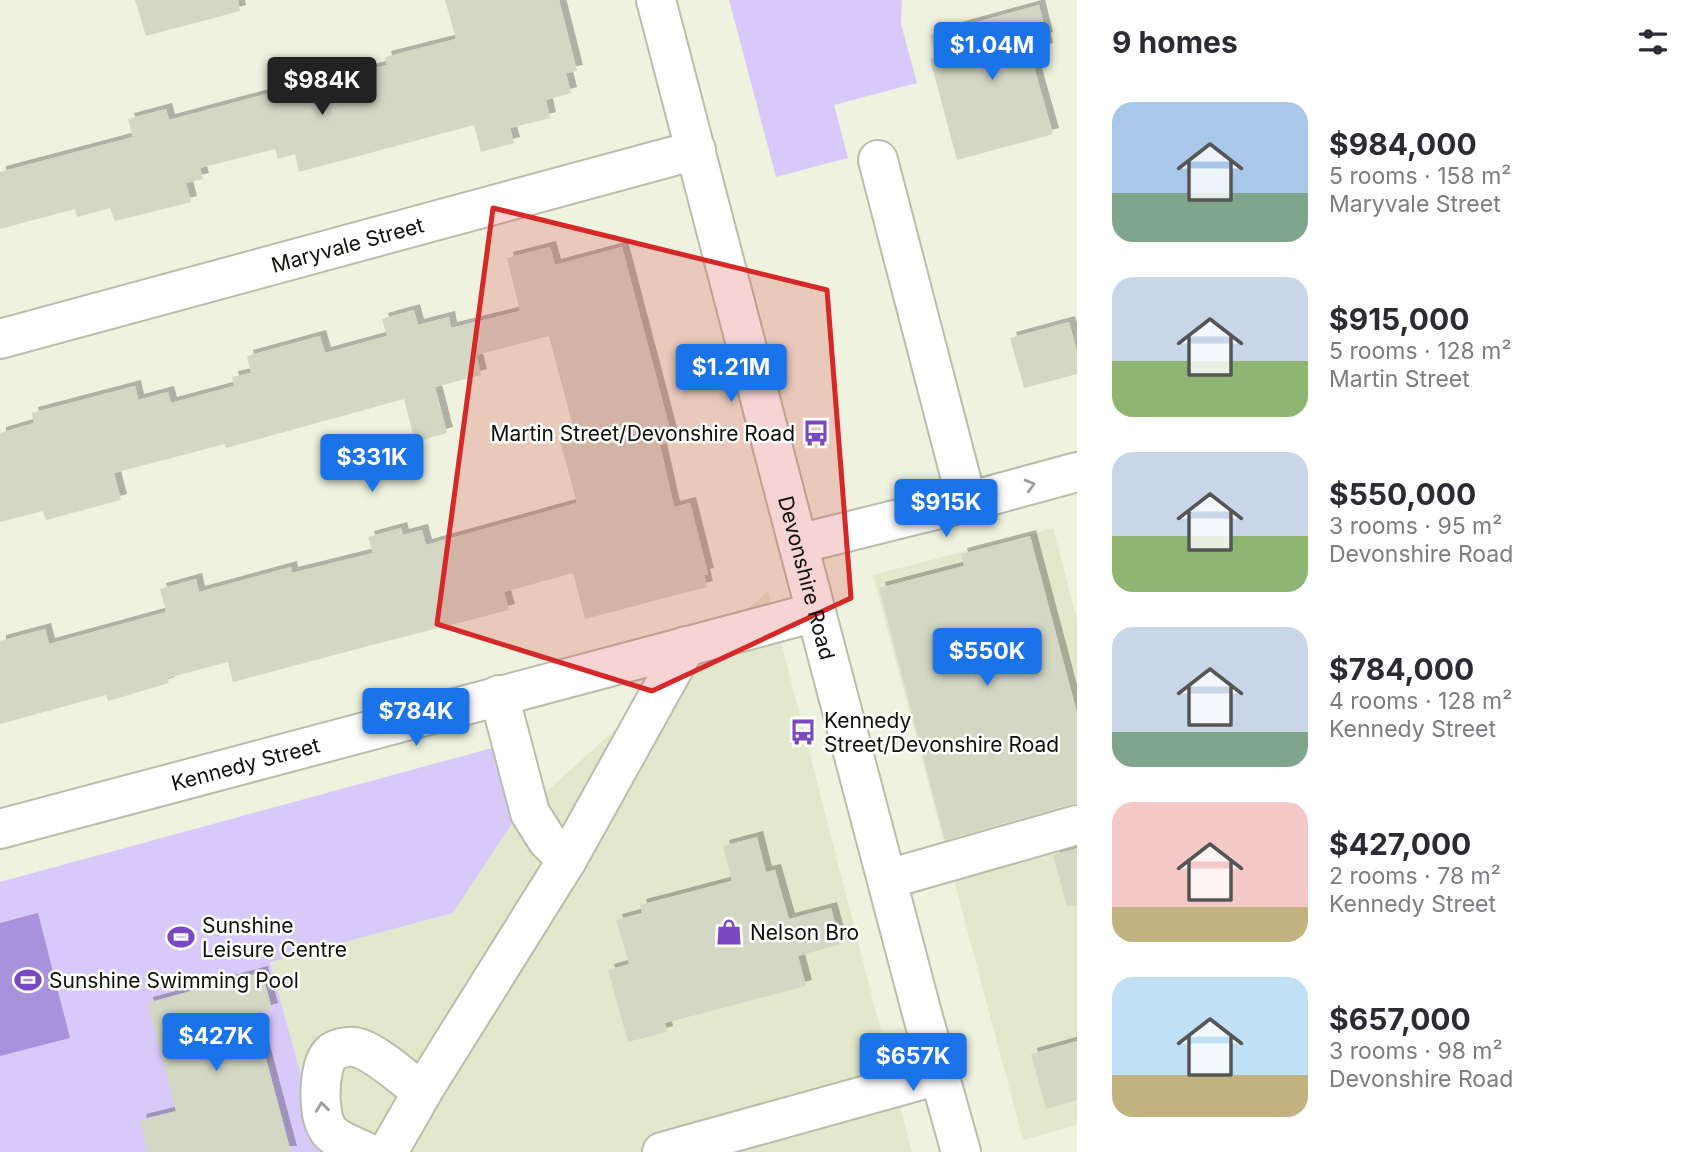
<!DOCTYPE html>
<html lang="en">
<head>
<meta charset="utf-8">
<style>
	:root { --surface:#fff; --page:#f7f7f7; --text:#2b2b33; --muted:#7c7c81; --accent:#1a73e8 }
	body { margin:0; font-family:Inter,sans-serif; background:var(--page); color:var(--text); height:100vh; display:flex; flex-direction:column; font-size:26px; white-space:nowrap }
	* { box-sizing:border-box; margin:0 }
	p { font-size:23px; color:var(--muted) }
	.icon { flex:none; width:38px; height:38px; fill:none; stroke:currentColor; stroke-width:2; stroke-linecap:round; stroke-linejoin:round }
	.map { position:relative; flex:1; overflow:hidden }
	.panel { display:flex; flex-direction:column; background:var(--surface); width:630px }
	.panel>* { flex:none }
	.price { position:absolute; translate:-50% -60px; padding:0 16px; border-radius:7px; background:var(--accent); color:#fff; font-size:23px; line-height:46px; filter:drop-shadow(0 2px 4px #0008) }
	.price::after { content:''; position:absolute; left:50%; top:42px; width:21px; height:16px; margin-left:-10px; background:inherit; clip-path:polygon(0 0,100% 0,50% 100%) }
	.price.active { background:#222; color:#fff }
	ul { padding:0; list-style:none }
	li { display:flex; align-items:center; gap:21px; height:175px; padding:0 35px }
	li span { display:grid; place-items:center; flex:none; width:196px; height:140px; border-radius:21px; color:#555 }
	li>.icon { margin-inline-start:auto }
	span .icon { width:84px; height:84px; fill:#fffc; stroke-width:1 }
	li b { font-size:30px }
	h2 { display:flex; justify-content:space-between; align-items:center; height:84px; padding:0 35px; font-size:30px }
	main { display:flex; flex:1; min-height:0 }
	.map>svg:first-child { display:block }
	.built { fill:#e3e8cd }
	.green { fill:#d8c9fb }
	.water { fill:#aa91db }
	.building { fill:#d3d7c4; filter:url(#shadow) }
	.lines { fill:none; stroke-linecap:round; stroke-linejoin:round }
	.minor-casing { stroke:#babdab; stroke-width:42 }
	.minor { stroke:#fff; stroke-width:38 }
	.oneway { stroke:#9f9f9d }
	.marked { fill:#d62828; fill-opacity:0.2; stroke:#d62828; stroke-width:5; stroke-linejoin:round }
	.labels { text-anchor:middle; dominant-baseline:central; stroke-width:5; stroke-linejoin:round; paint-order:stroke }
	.street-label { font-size:21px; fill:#0f100a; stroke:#fff }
	.poi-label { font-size:21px; fill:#0f100a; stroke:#fff; text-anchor:start }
</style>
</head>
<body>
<main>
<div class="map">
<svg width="1077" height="1152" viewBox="0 0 1077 1152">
	<defs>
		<filter id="shadow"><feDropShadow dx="6" dy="-6" stdDeviation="0" flood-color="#0004"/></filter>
	</defs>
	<rect width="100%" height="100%" fill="#eef2df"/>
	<path class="built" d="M1053,528L1077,620V1125L1023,1140L873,575Z
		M768,591L912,1152H322L270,962L453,913L513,822Z"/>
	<path class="green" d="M729,0H902L901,24L917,83L834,105L848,158L776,177Z
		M492,748L513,822L453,913L270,962L322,1152H0V882Z"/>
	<path class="water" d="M38,913L70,1038L0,1056V923Z"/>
	<path class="building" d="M135,0H238L240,11L146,36Z
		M445,0H559L577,71L566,73L571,93L546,100L550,118L510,128L514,143L481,152L474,125L299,172L295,154L278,159L275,149L200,168L203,179L186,183L191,202L115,221L110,208L77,217L75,209L0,229V172L133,137L128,119L166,109L169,120L278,91L275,81L311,71L315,85L387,65L385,57L456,39Z
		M1039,5L1047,38L1045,39L1047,49L1030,53L1053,134L957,160L930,59L936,57L930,35Z
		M550,247L555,265L622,247L673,441L660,445L674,507L690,503L708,574L704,575L707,587L585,619L573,573L504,592L509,610L462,622L391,640L233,682L228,662L167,678L169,683L108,701L106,695L0,724V641L45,629L49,644L166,612L160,589L196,579L199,592L291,567L292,573L373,553L368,537L401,528L403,535L422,530L426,545L577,503L559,438L575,434L549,336L476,355L481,375L435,387L447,433L415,442L404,399L226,448L225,444L114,473L121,500L46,520L43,511L0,522V433L34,423L32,413L135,386L138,400L168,392L171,403L234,386L232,377L251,373L247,356L320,336L325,353L387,336L382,319L414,310L418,325L449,317L451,328L520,311L507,258Z
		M1069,322L1077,352V374L1024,388L1010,338Z
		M1030,536L1077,713V804H1071L945,840L879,588L964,566L961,554Z
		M757,837L766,872L775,870L789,919L831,908L841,944L798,956L806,986L665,1023L667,1032L628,1042L608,970L629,964L616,920L642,913L640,905L732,881L723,846Z
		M1077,848V905L1067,906L1053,855Z
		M262,972L272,1009L254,1014L291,1152H148L140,1120L176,1111L147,1003Z
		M1077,1041V1100L1046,1109L1031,1054Z"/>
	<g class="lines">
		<g class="minor-casing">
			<g id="minor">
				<path id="s1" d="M656,0L798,544L923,1017L961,1152"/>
				<path d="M878,160L967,502"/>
				<path id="s2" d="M0,339L696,150"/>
				<path d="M798,544L967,502L1077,472"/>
				<path d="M499,695L530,813L547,840L567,860"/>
				<path id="s3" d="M0,829L816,612"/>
				<path d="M888,879L1077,825"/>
				<path d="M366,1152C356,1147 336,1140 329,1131C317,1116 318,1068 330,1054C335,1048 349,1046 355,1047C375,1051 406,1080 422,1092"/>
				<path d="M388,1152L424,1089L567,860L686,646"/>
				<path d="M662,1152L939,1075"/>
			</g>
		</g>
		<use href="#minor" class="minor"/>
	</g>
	<defs><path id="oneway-chevron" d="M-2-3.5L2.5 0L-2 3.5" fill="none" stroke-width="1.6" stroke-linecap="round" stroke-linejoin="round" transform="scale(1.75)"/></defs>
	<g class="oneway">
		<use href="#oneway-chevron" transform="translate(1030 485) rotate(-16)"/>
		<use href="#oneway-chevron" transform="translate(322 1107) rotate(-97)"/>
	</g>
	<path class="marked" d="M493,208L827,290L851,598L652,691L437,624Z"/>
	<defs>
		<g id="bus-bare" transform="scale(2.1)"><path d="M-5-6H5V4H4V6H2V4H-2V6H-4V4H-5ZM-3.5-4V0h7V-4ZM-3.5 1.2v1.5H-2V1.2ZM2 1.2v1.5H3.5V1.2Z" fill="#7a48c0" stroke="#fff" stroke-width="2.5" paint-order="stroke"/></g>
		<g id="shop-bare" transform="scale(2.1)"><path d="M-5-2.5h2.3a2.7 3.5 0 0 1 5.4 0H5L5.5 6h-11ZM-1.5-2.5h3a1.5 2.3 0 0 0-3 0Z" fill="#7a48c0" stroke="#fff" stroke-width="2.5" paint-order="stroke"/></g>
		<g id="stadium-bare" transform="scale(2.1)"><path d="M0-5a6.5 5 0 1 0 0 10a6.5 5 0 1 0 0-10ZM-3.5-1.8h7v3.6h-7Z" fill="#7a48c0" stroke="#fff" stroke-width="2.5" paint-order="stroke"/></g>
	</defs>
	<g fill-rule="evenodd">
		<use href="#bus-bare" x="816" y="433"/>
		<use href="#bus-bare" x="803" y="732"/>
		<use href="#shop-bare" x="729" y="932"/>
		<use href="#stadium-bare" x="181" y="937"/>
		<use href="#stadium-bare" x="28" y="980"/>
	</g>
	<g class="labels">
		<g class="street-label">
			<text stroke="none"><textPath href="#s2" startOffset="360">Maryvale Street</textPath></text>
			<text stroke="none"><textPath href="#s1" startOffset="597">Devonshire Road</textPath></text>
			<text stroke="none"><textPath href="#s3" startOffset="254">Kennedy Street</textPath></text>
		</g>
		<g class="poi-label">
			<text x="795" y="433" text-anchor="end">Martin Street/Devonshire Road</text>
			<text x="824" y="720">Kennedy<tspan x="824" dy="24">Street/Devonshire Road</tspan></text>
			<text x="202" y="925">Sunshine<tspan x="202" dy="24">Leisure Centre</tspan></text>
			<text x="750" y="932">Nelson Bro</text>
			<text x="49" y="980">Sunshine Swimming Pool</text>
		</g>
	</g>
</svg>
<b class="price" style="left:992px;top:82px">$1.04M</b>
<b class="price active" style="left:322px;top:117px">$984K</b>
<b class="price" style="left:731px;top:404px">$1.21M</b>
<b class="price" style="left:372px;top:494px">$331K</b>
<b class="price" style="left:946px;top:539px">$915K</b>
<b class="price" style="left:987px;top:688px">$550K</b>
<b class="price" style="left:416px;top:748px">$784K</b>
<b class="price" style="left:216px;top:1073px">$427K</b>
<b class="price" style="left:913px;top:1093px">$657K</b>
</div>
<section class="panel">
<h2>9 homes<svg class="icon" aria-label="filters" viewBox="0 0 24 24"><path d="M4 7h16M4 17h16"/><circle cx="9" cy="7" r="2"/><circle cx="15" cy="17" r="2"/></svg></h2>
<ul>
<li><span style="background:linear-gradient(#a9c7e8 65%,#7fa58c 0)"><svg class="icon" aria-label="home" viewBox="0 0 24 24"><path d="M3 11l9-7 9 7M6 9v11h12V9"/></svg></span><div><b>$984,000</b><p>5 rooms · 158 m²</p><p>Maryvale Street</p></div></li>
<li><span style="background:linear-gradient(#c9d6e8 60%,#8fb573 0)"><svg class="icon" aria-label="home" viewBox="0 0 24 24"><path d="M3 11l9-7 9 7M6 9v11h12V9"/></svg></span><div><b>$915,000</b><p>5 rooms · 128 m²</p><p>Martin Street</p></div></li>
<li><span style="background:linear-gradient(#c9d6e8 60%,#8fb573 0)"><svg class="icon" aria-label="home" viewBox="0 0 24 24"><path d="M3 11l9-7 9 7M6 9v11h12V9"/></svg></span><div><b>$550,000</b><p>3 rooms · 95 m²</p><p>Devonshire Road</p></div></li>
<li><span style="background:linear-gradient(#c9d6e8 75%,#7fa58c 0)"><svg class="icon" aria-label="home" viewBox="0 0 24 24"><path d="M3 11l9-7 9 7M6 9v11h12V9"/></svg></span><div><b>$784,000</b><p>4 rooms · 128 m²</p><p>Kennedy Street</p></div></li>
<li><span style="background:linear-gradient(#f6c9c9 75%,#c2b280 0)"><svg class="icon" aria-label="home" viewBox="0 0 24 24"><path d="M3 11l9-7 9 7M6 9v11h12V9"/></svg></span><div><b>$427,000</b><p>2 rooms · 78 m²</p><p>Kennedy Street</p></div></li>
<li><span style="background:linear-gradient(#bfe0f5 70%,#c2b280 0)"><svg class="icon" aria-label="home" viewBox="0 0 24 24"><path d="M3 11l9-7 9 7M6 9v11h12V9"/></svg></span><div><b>$657,000</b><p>3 rooms · 98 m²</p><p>Devonshire Road</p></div></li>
</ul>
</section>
</main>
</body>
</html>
